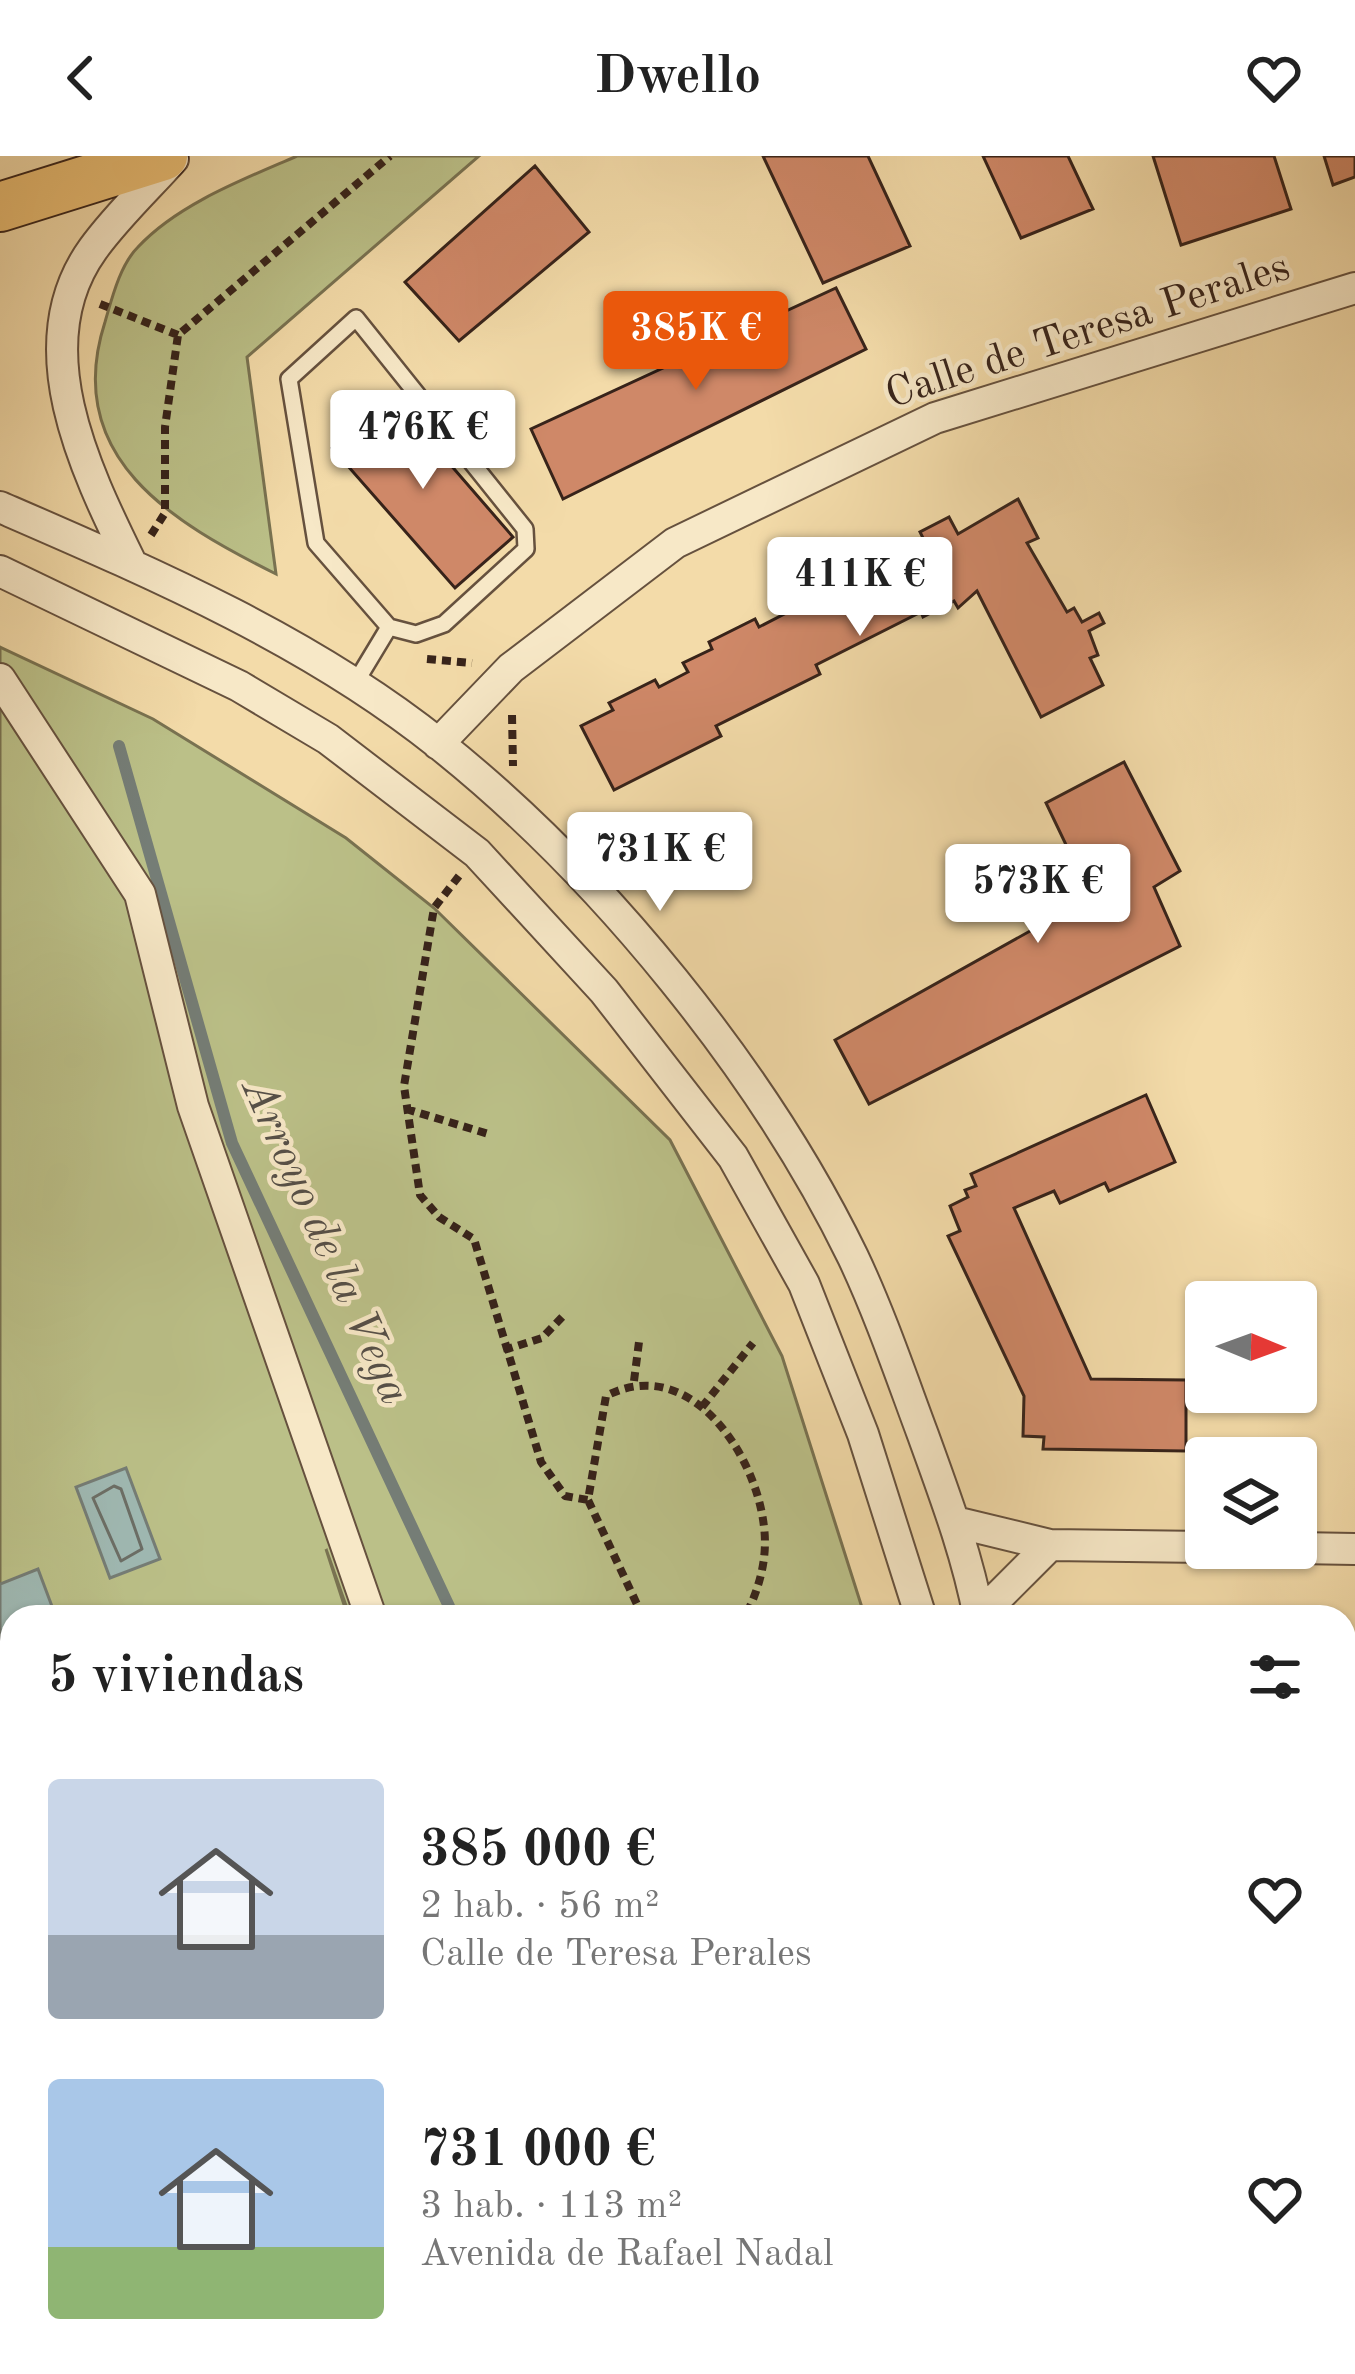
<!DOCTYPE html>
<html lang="es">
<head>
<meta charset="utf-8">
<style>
	:root { --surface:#fff; --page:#f2f2f2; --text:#222; --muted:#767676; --accent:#ea580c }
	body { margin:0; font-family:"Old Standard TT",serif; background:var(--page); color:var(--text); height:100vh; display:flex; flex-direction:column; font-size:45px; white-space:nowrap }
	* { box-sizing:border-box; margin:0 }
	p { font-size:39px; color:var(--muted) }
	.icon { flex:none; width:66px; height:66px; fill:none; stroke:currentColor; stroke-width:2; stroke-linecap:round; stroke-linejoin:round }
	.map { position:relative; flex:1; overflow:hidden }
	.panel { position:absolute; left:0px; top:1449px; width:1356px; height:771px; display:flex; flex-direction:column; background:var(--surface); border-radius:36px 36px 0 0; box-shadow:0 3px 9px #0004 }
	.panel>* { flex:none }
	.needle { width:78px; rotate:91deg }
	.buttons { position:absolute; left:1185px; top:1125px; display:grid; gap:24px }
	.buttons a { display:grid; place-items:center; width:132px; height:132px; border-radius:12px; background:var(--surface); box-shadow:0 3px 9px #0004; font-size:60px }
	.price { position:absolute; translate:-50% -102px; padding:0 27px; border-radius:12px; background:#fff; color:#222; font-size:39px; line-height:78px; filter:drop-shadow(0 3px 6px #0008) }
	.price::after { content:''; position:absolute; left:50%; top:72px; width:36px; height:27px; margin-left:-18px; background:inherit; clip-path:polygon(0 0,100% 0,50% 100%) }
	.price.active { background:var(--accent); color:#fff }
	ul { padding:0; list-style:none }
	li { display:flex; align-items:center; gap:36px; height:300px; padding:0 48px }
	li span { display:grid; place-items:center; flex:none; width:336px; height:240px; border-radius:12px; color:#555 }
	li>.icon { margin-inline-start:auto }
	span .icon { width:144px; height:144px; fill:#fffc; stroke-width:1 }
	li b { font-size:51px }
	h2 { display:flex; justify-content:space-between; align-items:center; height:144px; padding:0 48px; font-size:51px }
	header { display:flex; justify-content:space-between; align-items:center; height:156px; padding:0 48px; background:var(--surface); font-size:54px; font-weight:700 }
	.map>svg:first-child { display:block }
	.green { fill:#bbc088; stroke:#797251; stroke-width:3 }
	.water { fill:#9fb9b3; stroke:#757d76; stroke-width:3 }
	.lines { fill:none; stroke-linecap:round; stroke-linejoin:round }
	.shore { stroke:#6b6e66; stroke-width:3 }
	.stream { stroke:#757d76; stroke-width:12 }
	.building { fill:#cf8868; stroke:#37231a; stroke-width:3 }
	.service-casing { stroke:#66513e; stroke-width:20 }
	.minor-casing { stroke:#66513e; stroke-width:34 }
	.primary-casing { stroke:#37231a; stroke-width:52 }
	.path { stroke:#37231a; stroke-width:8; stroke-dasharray:9 6; stroke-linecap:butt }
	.service { stroke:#f7e8c7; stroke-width:15 }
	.minor { stroke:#f7e8c7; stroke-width:30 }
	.primary { stroke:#eabe74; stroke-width:48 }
	.labels { text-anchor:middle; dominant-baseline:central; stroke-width:9; stroke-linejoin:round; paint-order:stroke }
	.street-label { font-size:42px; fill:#37231a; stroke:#f7e8c7 }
	.water-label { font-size:45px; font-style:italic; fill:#565048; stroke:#f7e8c7 }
</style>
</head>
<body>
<header><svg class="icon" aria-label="back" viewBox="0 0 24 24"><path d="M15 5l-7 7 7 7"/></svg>Dwello<svg class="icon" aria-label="heart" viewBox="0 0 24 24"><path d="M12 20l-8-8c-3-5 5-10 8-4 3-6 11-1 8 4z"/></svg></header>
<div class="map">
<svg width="1355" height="2218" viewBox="0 0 1355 2218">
	<rect width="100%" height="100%" fill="#f3dba9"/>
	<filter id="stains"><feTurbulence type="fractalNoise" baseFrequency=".00167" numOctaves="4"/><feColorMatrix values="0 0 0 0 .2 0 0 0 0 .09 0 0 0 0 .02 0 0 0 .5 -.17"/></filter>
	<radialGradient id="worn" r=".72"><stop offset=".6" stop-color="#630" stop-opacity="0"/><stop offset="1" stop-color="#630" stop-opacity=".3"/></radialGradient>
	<path class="green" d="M297,0H479L247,201L276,418C174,367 61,302 105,166C112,142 120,109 138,91C178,48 244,23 297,0Z
		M0,491L153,563L346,682L434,752L670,984L782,1200L865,1461H350L326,1393L348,1461H12V2208H568V2218H0Z
		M576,2208H906V2218H576Z"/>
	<path class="water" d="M126,1312L160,1403L110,1422L76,1331Z
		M38,1413L56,1461H12V1680L0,1649V1428Z
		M1344,1605H1355V1690H1344Z"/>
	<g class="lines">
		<path class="shore" d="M114,1330L121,1333L142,1393L121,1405L93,1342Z"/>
		<path class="stream" d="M119,590L232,987L454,1461
			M650,2208L651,2218"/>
	</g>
	<path class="building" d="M763,0H868L910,90L823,127Z
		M983,0H1068L1093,53L1021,82Z
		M1153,0H1274L1291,53L1181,89Z
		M1324,0H1355V21L1333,29Z
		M535,10L589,76L459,185L405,126Z
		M836,132L866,193L563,343L531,273Z
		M391,240L513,381L455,432L332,292Z
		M1018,343L1038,382L1027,387L1067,456L1074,452L1082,466L1099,457L1104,467L1089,475L1098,499L1090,502L1103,529L1041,561L977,435L958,452L954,445L923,461L921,456L816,509L820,518L716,570L721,580L614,634L581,570L613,554L609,547L655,524L659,531L688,516L683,507L712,493L709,486L755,463L759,471L788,456L783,446L811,432L808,425L856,400L859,408L891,392L894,399L924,384L920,376L949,361L958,378Z
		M1124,606L1180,715L1154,731L1180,790L869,948L835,884L1091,741L1046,647Z
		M1146,939L1175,1006L1109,1035L1105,1027L1060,1047L1054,1035L1014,1052L1091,1223L1186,1224V1295L1043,1293L1044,1281L1023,1280L1024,1240L948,1080L960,1075L950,1050L968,1041L965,1034L976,1030L971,1018Z"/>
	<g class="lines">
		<g class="service-casing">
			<path id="service" d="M354,529L389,471L416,478L444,468L526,393L525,373L356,162L289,223L316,387L389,471
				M1344,1974H1355"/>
		</g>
		<g class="minor-casing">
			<path id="minor" d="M0,351C152,417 309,484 439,588C601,717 763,916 853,1101C880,1158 901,1220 923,1279C945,1340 967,1398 979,1461
				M132,409C87,317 23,190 93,93C116,61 147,32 173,3
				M0,415L239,530L328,583L477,697L604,835L733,1001L804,1128L863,1278L921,1461
				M0,523L140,738L193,950L371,1461
				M438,588L511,512L675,387L935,262L1355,132
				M955,1366L1050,1389L979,1460
				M1050,1389L1206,1391
				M1296,1392L1355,1393
				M591,2208V2218
				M952,2218V2208
				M1006,2218V2208"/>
		</g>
		<g class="primary-casing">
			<path id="primary" d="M0,51L163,0"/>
		</g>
		<path class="path" d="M100,148L178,179
			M151,379L165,357V271L178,179L390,0
			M427,503L472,507
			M512,559L513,610
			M459,720L434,752L404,930L420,1039L439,1061L474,1083L541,1306L565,1340L588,1344
			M406,953L492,979
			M504,1194L542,1182L566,1157
			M634,1225L639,1186
			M702,1251L753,1187
			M643,1461L588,1344L606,1240C689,1197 756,1297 764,1371C768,1403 759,1433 745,1461
			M770,2208V2218"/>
		<use href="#service" class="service"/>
		<use href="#minor" class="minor"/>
		<use href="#primary" class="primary"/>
	</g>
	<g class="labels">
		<g class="street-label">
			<text transform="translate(1088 176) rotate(-18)">Calle de Teresa Perales</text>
		</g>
		<g class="water-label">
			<text transform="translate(324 1086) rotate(66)">Arroyo de la Vega</text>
		</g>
	</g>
	<rect width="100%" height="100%" filter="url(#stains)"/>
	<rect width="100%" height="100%" fill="url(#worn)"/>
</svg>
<div class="buttons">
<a><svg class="needle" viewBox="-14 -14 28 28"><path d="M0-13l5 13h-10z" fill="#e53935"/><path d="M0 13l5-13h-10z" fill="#767676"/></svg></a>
<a><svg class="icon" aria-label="layers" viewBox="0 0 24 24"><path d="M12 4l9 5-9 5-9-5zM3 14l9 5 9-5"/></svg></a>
</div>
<b class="price active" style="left:696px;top:237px">385K €</b>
<b class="price" style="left:423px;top:336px">476K €</b>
<b class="price" style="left:860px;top:483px">411K €</b>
<b class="price" style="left:660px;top:758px">731K €</b>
<b class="price" style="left:1038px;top:790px">573K €</b>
<section class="panel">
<h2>5 viviendas<svg class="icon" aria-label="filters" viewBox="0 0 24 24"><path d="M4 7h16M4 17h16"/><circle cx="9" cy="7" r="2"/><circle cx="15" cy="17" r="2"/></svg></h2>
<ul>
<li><span style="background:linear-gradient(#c9d6e8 65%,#9aa5b1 0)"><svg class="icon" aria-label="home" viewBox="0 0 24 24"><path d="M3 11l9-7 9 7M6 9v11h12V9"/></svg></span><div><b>385 000 €</b><p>2 hab. · 56 m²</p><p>Calle de Teresa Perales</p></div><svg class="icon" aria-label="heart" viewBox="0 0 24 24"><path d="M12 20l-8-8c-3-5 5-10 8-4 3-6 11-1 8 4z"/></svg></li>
<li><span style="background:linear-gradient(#a9c7e8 70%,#8fb573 0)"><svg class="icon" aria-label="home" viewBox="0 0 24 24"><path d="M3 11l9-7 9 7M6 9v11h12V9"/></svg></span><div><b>731 000 €</b><p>3 hab. · 113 m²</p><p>Avenida de Rafael Nadal</p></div><svg class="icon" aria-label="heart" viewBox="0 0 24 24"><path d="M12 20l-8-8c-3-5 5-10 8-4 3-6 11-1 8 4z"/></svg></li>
</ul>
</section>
</div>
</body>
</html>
